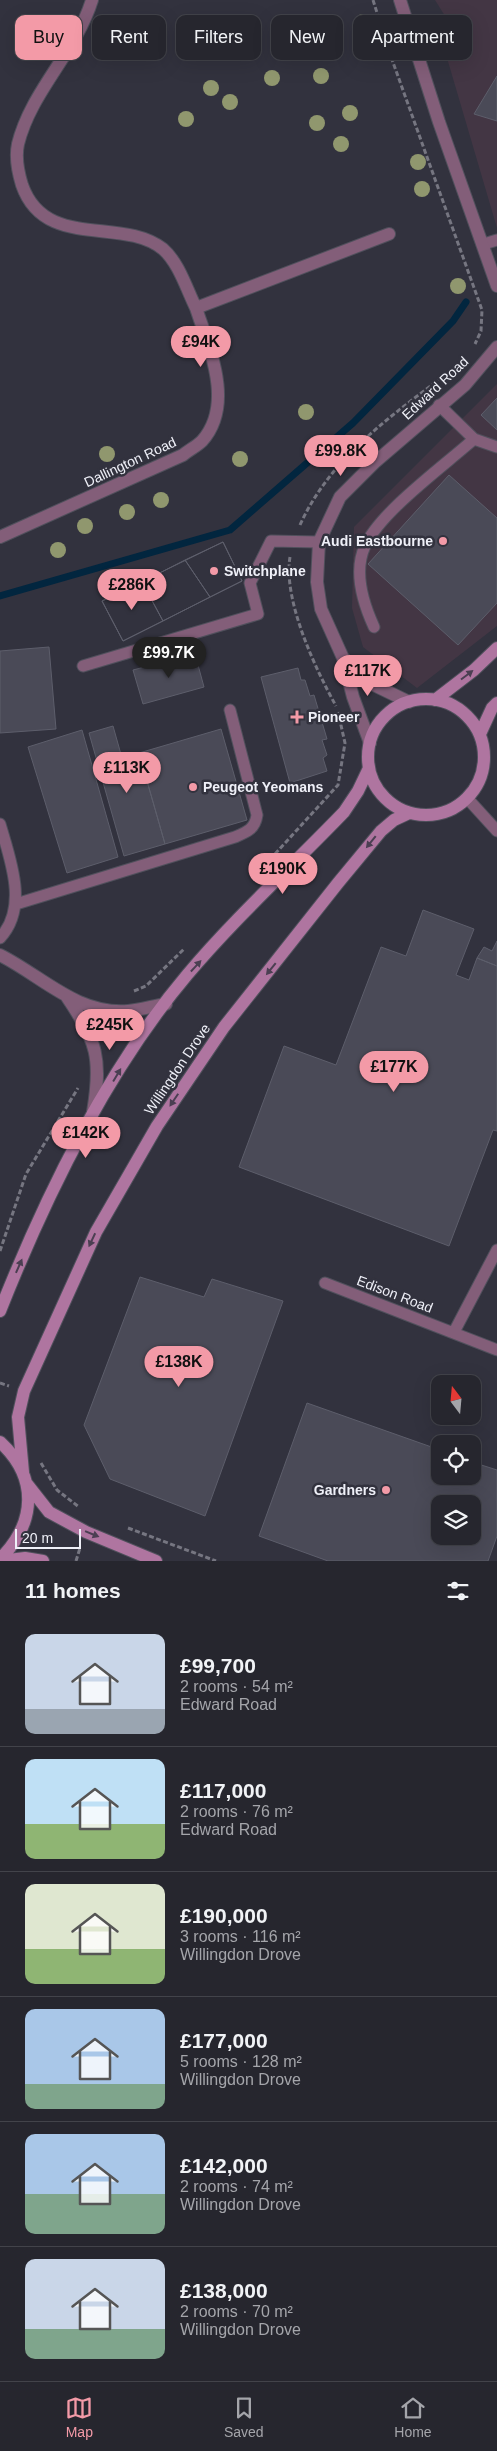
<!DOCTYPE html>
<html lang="en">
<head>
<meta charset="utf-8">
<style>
	:root { --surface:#26262e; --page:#32323a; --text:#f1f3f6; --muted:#a4a5aa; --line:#42434a; --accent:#f39aa7 }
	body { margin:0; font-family:Helvetica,sans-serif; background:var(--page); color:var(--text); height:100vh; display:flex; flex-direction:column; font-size:19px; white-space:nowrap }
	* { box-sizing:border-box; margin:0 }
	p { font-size:16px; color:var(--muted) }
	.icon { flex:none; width:28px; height:28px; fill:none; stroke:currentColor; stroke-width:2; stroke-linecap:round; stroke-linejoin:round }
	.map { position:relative; height:1561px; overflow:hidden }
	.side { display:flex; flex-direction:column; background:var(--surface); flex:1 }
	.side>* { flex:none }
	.banner { position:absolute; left:15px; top:15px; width:468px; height:45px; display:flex; gap:10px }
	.needle { width:32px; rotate:344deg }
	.controls { position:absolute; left:431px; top:1375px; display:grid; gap:10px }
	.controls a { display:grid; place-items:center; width:50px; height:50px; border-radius:10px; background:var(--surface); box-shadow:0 5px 20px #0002,0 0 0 1px var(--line); font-size:25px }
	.scale { position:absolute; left:15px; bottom:12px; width:66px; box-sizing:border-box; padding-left:5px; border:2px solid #eff0f8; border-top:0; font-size:14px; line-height:18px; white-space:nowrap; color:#eff0f8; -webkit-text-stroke:4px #32323e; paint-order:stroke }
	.price { position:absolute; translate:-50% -42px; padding:0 11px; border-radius:18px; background:var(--accent); color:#111; font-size:16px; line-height:32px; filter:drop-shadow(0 1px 2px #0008) }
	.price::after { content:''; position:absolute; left:50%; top:30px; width:15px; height:11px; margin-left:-8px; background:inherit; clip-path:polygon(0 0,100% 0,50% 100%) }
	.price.current { background:#222; color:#fff }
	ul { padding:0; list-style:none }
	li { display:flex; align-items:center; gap:15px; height:125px; padding:0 25px }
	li+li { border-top:1px solid var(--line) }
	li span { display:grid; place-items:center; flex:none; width:140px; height:100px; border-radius:10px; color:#555 }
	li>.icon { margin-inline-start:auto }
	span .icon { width:60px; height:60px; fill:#fffc; stroke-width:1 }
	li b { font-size:21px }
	h2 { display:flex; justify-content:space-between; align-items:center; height:60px; padding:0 25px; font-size:21px }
	.pill { padding:0 18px; border-radius:10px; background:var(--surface); box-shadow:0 5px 20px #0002,0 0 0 1px var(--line); font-size:18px; line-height:45px }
	.pill.current { background:var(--accent); color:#111 }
	.dock { display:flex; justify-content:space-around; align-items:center; height:70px; border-top:1px solid var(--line); background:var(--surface); font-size:14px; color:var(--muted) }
	.dock a { display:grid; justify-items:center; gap:2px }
	.dock .current { color:var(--accent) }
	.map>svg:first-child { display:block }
	.commercial { fill:#433644 }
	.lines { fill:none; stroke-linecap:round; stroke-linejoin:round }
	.stream { stroke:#02263f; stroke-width:7 }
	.building { fill:#4a4a57; stroke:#5d5e6b; fill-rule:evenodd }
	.lane-casing { stroke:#50505c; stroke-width:13 }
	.street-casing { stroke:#50505c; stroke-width:14 }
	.secondary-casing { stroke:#50505c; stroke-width:14 }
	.path { stroke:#767681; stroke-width:3; stroke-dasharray:5 2.5; stroke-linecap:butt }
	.lane { stroke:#835e79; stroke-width:11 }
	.street { stroke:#835e79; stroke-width:12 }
	.secondary { stroke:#af75a0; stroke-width:12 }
	.tree { fill:#90976e }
	.oneway { fill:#4b3f52 }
	.poi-dot { fill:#f39aa7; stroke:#32323e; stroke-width:2 }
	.labels { text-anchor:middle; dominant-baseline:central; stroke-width:5; stroke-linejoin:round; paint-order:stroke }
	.street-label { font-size:14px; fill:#eff0f8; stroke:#32323e }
	.poi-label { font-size:14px; font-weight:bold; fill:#eff0f8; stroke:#32323e; text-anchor:start }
</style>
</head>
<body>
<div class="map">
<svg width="497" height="1561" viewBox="0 0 497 1561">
	<rect width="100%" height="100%" fill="#32323e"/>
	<path class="commercial" d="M435,0H497V228L447,58L450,24Z
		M497,384V626L417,688L363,647L352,608L354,527Z"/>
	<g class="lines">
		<path class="stream" d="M0,596L230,530L353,423L453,321L466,302"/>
	</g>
	<path class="building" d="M497,76V121L474,114Z
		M497,398V430L481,415Z
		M449,475L497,518V603L458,645L368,564Z
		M223,542L242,581L123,641L102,601Z
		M223,542L242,581L210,597L185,560Z
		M185,560L210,597L163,621L142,582Z
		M142,582L163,621L123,641L102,601Z
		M49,647L56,729L0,733V651Z
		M195,654L204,687L143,704L133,670Z
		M298,668L301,680H305L310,696L314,695L327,739L322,740L327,755L323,758L327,771L290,783L261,677Z
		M113,726L122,758L139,753L165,844L124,856L89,733Z
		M221,729L247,820L165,844L139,753Z
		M82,730L118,857L67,873L28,747Z
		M423,910L474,929L456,975L469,980L477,958L497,966V1131L493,1130L449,1246L239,1167L284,1046L336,1065L381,947L406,956Z
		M497,941V966L477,958L484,947L492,951Z
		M140,1277L204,1297L212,1279L283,1301L205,1516L110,1479L84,1425Z
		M307,1403L440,1450V1476H472V1462L497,1470V1536L488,1561H328L259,1536ZM440,1504H472V1536H440Z"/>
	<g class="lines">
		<g class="lane-casing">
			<path id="lane" d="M484,244L497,240
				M474,439L497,447
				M374,627C363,603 353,572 365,546C380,512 445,465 474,439L439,405
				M83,666L258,614L250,583L271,541L319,542
				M467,798L497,831
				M0,824C10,859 29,907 0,938
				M16,904L235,837C247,832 255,829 257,815L230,710
				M325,1283L497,1350
				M454,1332L497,1250"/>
		</g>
		<g class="street-casing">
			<path id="street" d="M92,0C76,52 31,91 18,144C15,158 18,172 22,185C45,251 122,216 163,249C179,263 187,290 196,308
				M400,0L439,122L497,286
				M0,537L183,455C189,450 197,446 202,441C235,404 209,348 196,308L389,234
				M343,658L374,685L409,702
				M370,743L353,697L343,658L321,609L317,582L319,542L340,497L374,463L465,385L497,347
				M0,955C42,976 77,1015 128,1011C140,1010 153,1006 166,1004
				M67,997C97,1041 102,1059 93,1112"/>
		</g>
		<g class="secondary-casing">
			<path id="secondary" d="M368 757a58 58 0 1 1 116 0a58 58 0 1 1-116 0Z
				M435,700L474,670L497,648
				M480,734L492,708L497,703
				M0,1311C46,1195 106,1071 187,975C235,918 292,866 344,812L358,791L369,768
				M0,1442C39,1478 36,1523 0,1559
				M23,1472L18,1417L24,1391L96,1232L157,1126L224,1027L338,883L381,831L394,820L409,813
				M27,1484L49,1512L86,1532L156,1561
				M0,1561L25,1558L43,1561"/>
		</g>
		<path class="path" d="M373,0L390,54L482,310L481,331L475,344
			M300,525C332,454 397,412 457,366
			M290,557C283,600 315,668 336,706
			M275,854L338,785L345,743L338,712
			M134,991L146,986L184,949
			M0,1251L26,1174L78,1088
			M0,1383L9,1386
			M41,1463L57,1490L79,1507
			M128,1528L216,1561
			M76,1561L80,1548"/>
		<use href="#lane" class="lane"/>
		<use href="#street" class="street"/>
		<use href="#secondary" class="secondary"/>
	</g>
	<g class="tree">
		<circle cx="363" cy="22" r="8"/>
		<circle cx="246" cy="44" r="8"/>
		<circle cx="321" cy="76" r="8"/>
		<circle cx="272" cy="78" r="8"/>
		<circle cx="211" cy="88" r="8"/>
		<circle cx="230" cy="102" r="8"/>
		<circle cx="350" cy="113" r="8"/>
		<circle cx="186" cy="119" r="8"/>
		<circle cx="317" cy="123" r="8"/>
		<circle cx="341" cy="144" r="8"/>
		<circle cx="418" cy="162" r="8"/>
		<circle cx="422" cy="189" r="8"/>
		<circle cx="458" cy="286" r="8"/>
		<circle cx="306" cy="412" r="8"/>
		<circle cx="107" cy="454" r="8"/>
		<circle cx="240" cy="459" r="8"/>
		<circle cx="161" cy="500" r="8"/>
		<circle cx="127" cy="512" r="8"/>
		<circle cx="85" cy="526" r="8"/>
		<circle cx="58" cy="550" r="8"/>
	</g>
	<defs><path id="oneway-solid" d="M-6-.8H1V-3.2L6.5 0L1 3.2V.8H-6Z" transform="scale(1.25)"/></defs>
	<g class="oneway">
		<use href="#oneway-solid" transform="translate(467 675) rotate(-37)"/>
		<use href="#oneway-solid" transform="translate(371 842) rotate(129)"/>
		<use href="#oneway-solid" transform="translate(196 966) rotate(-47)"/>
		<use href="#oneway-solid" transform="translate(271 969) rotate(129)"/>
		<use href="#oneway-solid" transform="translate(117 1075) rotate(-59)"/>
		<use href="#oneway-solid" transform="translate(174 1100) rotate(124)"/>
		<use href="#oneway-solid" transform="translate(92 1240) rotate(115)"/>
		<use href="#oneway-solid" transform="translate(19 1266) rotate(-66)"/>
		<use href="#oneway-solid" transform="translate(92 1534) rotate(22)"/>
	</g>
	<g class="poi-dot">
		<circle cx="443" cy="541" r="5"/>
		<circle cx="214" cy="571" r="5"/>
		<path d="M294.5 709.5h5v5h5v5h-5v5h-5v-5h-5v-5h5z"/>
		<circle cx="193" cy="787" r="5"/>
		<circle cx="386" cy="1490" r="5"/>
	</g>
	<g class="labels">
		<g class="street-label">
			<text transform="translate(435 388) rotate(-43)">Edward Road</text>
			<text transform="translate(130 462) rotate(-25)">Dallington Road</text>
			<text transform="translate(177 1069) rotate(-56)">Willingdon Drove</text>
			<text transform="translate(395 1294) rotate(21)">Edison Road</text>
		</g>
		<g class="poi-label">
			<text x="433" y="541" text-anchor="end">Audi Eastbourne</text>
			<text x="224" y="571">Switchplane</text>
			<text x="308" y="717">Pioneer</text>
			<text x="203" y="787">Peugeot Yeomans</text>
			<text x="376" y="1490" text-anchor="end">Gardners</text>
		</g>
	</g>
</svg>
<div class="controls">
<a><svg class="needle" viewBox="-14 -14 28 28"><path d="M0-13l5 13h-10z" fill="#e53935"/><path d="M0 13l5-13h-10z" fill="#a4a5aa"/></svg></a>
<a><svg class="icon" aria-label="locate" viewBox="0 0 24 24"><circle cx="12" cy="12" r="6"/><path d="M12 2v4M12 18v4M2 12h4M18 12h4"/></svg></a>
<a><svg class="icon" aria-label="layers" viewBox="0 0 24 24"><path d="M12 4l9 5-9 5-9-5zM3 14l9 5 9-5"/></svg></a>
</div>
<div class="scale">20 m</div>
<b class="price" style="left:201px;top:368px">£94K</b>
<b class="price" style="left:341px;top:477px">£99.8K</b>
<b class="price" style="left:132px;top:611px">£286K</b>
<b class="price current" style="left:169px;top:679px">£99.7K</b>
<b class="price" style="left:368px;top:697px">£117K</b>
<b class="price" style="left:127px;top:794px">£113K</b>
<b class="price" style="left:283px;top:895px">£190K</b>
<b class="price" style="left:110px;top:1051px">£245K</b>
<b class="price" style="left:394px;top:1093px">£177K</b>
<b class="price" style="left:86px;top:1159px">£142K</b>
<b class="price" style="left:179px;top:1388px">£138K</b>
<div class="banner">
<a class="pill current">Buy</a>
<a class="pill">Rent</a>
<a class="pill">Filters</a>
<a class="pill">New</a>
<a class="pill">Apartment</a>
</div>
</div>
<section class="side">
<h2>11 homes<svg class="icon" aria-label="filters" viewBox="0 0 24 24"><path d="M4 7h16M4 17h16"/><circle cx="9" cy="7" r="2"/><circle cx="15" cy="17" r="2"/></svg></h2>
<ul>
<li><span style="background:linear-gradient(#c9d6e8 75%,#9aa5b1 0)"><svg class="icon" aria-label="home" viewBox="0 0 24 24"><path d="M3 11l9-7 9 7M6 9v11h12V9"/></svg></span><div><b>£99,700</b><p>2 rooms · 54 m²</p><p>Edward Road</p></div></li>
<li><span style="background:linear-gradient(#bfe0f5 65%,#8fb573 0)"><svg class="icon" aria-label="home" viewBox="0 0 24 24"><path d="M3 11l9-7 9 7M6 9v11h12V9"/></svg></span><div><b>£117,000</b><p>2 rooms · 76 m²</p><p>Edward Road</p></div></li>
<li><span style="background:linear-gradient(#dfe7d0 65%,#8fb573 0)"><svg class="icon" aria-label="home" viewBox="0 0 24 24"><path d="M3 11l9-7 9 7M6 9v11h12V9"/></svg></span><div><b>£190,000</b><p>3 rooms · 116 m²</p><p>Willingdon Drove</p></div></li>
<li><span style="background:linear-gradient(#a9c7e8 75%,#7fa58c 0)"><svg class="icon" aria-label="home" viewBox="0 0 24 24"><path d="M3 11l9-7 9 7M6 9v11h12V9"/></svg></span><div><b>£177,000</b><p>5 rooms · 128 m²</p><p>Willingdon Drove</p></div></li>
<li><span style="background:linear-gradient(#a9c7e8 60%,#7fa58c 0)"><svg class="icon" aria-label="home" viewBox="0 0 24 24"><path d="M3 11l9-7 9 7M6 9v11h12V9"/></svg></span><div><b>£142,000</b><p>2 rooms · 74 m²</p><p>Willingdon Drove</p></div></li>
<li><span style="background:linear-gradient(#c9d6e8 70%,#7fa58c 0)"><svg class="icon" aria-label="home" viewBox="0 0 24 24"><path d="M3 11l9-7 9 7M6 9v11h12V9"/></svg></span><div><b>£138,000</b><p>2 rooms · 70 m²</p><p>Willingdon Drove</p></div></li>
</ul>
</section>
<nav class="dock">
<a class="current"><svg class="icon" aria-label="map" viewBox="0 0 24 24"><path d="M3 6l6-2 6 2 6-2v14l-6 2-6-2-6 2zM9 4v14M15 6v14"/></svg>Map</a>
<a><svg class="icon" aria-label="saved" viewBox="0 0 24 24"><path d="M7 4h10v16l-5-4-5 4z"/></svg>Saved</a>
<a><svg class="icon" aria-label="home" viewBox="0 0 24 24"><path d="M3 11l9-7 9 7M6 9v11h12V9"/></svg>Home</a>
</nav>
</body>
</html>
